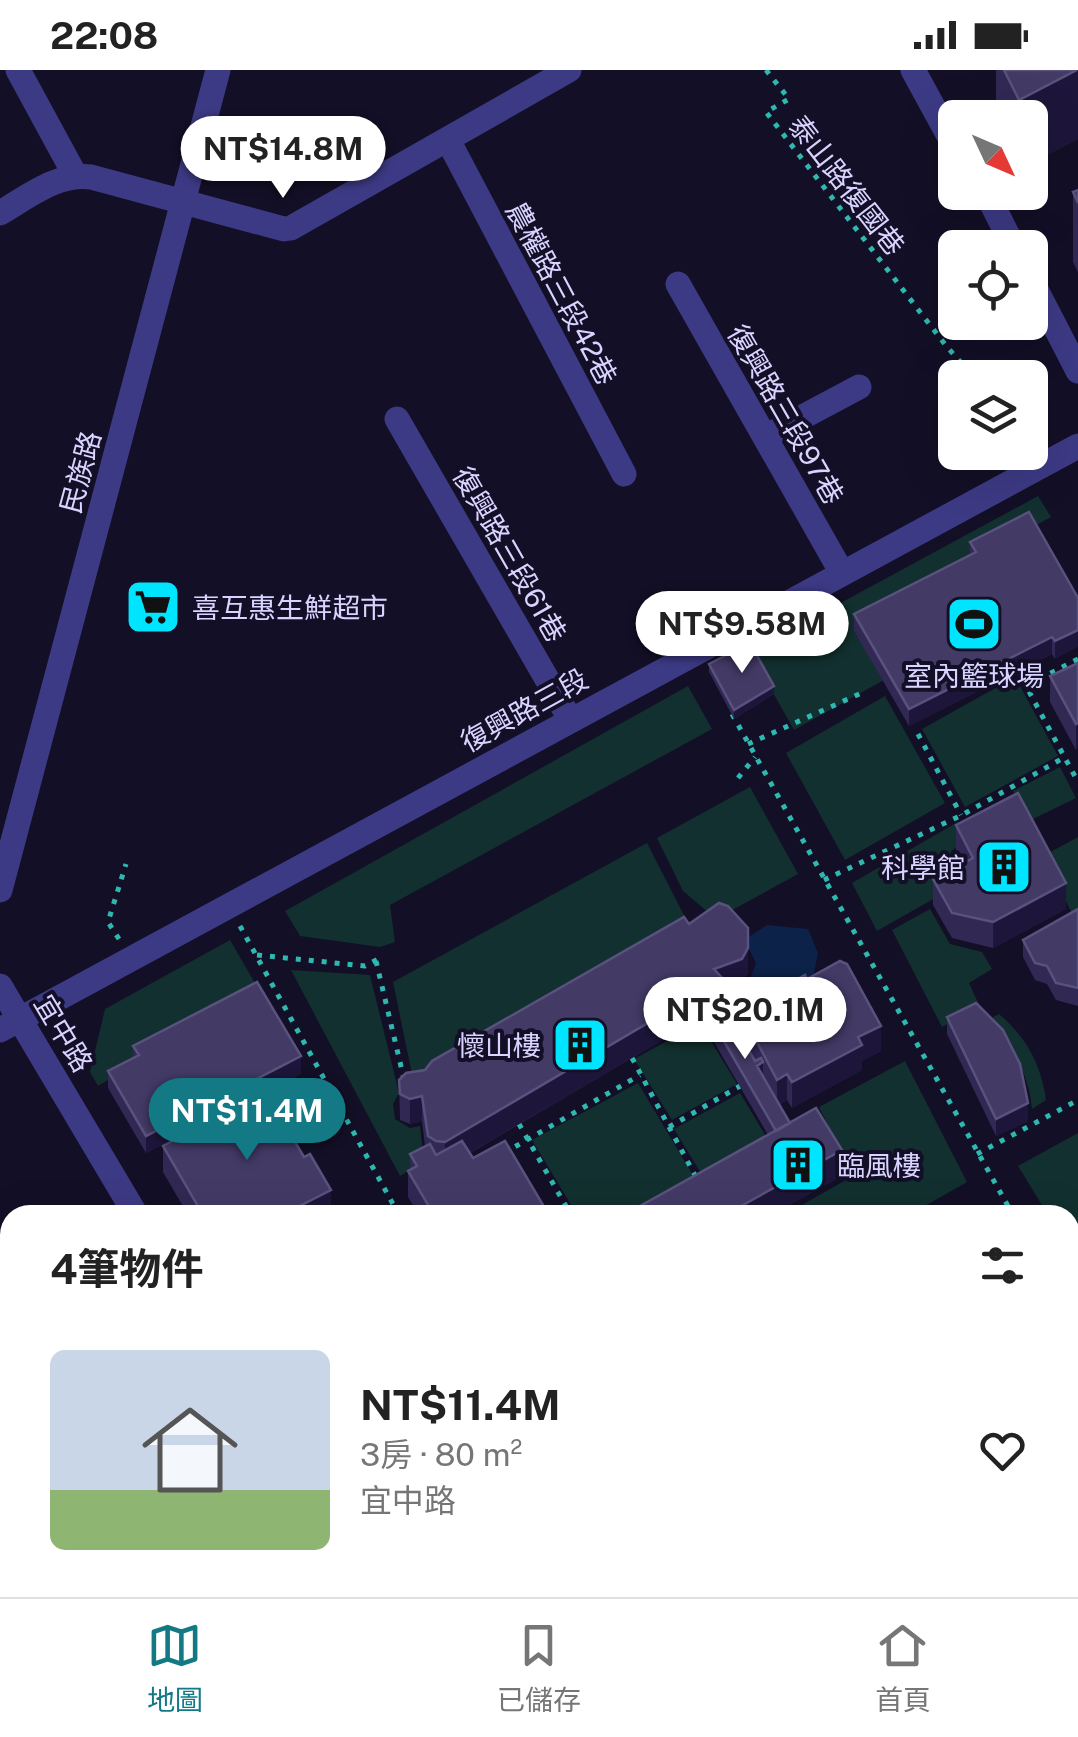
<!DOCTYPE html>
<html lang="zh-TW">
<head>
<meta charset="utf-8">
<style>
	:root { --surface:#fff; --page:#f6f6f6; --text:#222; --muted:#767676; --line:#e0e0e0; --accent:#137a85 }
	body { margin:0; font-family:"Public Sans","Noto Sans TC",sans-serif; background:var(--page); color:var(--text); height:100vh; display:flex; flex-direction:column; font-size:38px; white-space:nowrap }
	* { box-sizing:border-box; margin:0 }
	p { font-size:32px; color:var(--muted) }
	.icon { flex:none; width:55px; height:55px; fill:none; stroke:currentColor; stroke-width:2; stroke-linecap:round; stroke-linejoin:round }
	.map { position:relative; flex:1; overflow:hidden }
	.details { position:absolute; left:0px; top:1135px; width:1080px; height:392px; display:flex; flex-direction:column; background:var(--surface); border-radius:30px 30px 0 0; box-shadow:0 10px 40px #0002 }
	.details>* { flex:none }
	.needle { width:65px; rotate:134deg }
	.buttons { position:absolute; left:938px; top:30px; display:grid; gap:20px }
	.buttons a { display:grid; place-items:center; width:110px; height:110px; border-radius:15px; background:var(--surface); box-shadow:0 10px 40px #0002; font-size:50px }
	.price { position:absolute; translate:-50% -85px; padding:0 22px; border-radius:35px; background:#fff; color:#222; font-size:32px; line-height:65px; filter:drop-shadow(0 2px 5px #0008) }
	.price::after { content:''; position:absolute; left:50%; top:60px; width:30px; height:22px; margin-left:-15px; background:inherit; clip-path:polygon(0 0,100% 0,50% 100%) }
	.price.selected { background:var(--accent); color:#fff }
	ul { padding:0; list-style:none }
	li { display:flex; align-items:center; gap:30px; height:250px; padding:0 50px }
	li span { display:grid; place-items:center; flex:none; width:280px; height:200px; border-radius:15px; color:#555 }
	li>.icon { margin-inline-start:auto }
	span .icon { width:120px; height:120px; fill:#fffc; stroke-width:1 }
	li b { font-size:42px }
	h2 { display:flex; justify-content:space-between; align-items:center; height:120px; padding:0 50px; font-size:42px }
	.status { display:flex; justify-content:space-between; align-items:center; height:70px; padding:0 50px; background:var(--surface); direction:ltr }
	.status svg { height:28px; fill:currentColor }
	.tabs { display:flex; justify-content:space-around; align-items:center; height:140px; border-top:2px solid var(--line); background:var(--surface); font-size:28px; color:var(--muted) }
	.tabs a { display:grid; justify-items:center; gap:5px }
	.tabs .selected { color:var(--accent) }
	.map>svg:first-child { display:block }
	.green { fill:#12302f }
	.water { fill:#0c2248 }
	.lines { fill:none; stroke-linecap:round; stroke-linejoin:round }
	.path { stroke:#2fb8b0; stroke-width:5; stroke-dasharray:5 8; stroke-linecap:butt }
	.minor { stroke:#3d3a85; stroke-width:25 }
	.wall { fill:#312854 }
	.shaded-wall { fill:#1d163a }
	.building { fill:#433a66; stroke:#5a527e; stroke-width:2.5 }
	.labels { text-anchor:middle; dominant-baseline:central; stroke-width:8; stroke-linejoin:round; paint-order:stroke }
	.street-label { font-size:28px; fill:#d9d4ff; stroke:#130f26 }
	.poi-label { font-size:28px; fill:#d9d4ff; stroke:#130f26; text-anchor:start }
</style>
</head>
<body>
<div class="status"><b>22:08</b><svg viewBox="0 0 49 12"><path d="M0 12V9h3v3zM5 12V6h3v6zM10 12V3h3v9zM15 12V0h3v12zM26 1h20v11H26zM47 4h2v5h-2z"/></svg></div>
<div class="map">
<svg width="1078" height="1527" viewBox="0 0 1078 1527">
	<rect width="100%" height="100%" fill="#130f26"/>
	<path class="green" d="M1038,426L1051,447L975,489L884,610L794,660L750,582Z
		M1015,607L1058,686L965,737L922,659Z
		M688,616L712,659L390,835L395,872L380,877L300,866L285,841Z
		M885,626L945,733L845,790L786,683Z
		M1060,697L1076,728L1029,751L1013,721Z
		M750,717L798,804L716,849L683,821L657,768Z
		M956,753L966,771L951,781L965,811L877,861L852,813Z
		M1078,767V847L1075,849L1043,786Z
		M647,773L689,855L415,1019L393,912Z
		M930,839L950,874L982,882L992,899L969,913L980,937L942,957L892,860Z
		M230,870L259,920L98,1016L90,1002L105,939Z
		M291,900L370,905L399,1023L393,1034L395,1049L410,1058L420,1056L424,1092L400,1106Z
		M999,944C1026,967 1041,994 1046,1030L1032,1039C1028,1000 1013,978 984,952Z
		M700,953L737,1014L672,1050L634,989Z
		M905,991L967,1112L909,1145H784L853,1106L819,1037Z
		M638,1013L697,1112L635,1145H577L532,1070Z
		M740,1023L776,1083L710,1118L674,1059Z
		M1078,1063V1194L1070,1181V1145H1048L1018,1096Z
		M1070,1290C1078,1321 1078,1400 1070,1430Z
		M441,1518H1005L988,1527H440Z"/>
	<path class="water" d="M767,855L808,859L818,883L813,908L769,937L748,915L756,893L746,873L750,866Z"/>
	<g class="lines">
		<path class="path" d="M766,0L789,29L766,42L947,277L975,308
			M1078,589L1026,616L1078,712
			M732,644L1013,1145
			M918,664L961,745
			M748,674L866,621
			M738,708L755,687
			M824,810L962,745L1065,687
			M240,856L399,1145
			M119,869L108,852L126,794
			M257,885L365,896L384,886
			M376,891L404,1009
			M632,988L697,1109
			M519,1054L571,1145
			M669,1057L740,1016
			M504,1083L640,1005
			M977,1084L1078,1030
			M1070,1241L1078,1255"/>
		<path class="minor" d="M18,0L75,105
			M913,0L955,77
			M448,70L624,404
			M986,122L1014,178
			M0,143C29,126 57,103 91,107L284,159L291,158L569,0
			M1030,208L1078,301
			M678,214L842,503
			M397,349L570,649
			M765,367L859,317
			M0,820L218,0
			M0,916L136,1145
			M0,960L1078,376
			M0,1314L10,1333
			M116,1518L121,1527
			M354,1518L359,1527
			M1069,1527L1078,1522"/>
	</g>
	<path class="wall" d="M996,0H1078V69L1030,94V48H996Z
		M1078,120V202L1073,192V122Z
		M970,472L1078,528L1055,589L1052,584L909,656L854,561V544L970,485Z
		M1078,593L1076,680L1050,632V606Z
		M709,594L774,624L734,649L709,602Z
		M956,755L1066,839L993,878L952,868L933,835V809L963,794L956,780Z
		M1078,839V936L1056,930L1047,914L1035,910L1023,887V870Z
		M689,854L748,903L742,914L723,921L721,935L740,966V940L807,909L881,981L862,991V1000L792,1038L787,1030L780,1034L790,1053L842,1106L771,1145H624L768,1065L700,948L470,1083L473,1088L546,1145H419L408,1127V1101L410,1100V1084L425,1076L422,1051L410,1054L400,1050L399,1010L425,1000Z
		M947,947L1028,1051L996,1066L947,964Z
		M133,976L301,1004L146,1083L108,1018V1001L133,988Z
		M292,1067L331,1145H188L163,1102V1076Z"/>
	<path class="shaded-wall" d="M1078,0V69L1030,94V48H1019V30Z
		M1078,560V577L1055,589V571Z
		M1052,567V584L909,656V639Z
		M774,616V624L734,649V640Z
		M1078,653V679L1076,680V654Z
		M1066,813V839L993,878V852Z
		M748,878V903L742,914L723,921V935L707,944L700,930V948L445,1097V1072Z
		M881,956V981L862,991V1000L792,1038V1012L858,967Z
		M301,986V1004L146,1083V1066Z
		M763,992V1010L757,996Z
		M787,1004V1030L777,1035V1010Z
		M422,1026V1051L410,1054V1029Z
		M1028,1033V1051L996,1066V1049Z
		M292,1051V1077L285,1055Z
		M842,1080V1106L771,1145H725Z
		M331,1120V1145H282Z"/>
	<path class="building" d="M1004,0H1077L1019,30Z
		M1078,120V133L1073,122Z
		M1029,442L1078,528V560L1055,571L1052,567L909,639L854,544L976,482L970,472Z
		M750,573L774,616L734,640L709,594Z
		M1078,593V653L1076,654L1050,606Z
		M1018,723L1066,813L993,852L952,843L933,809L973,788L956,755Z
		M719,833L728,836L748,858V878L742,889L714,899L723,909L445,1072L436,1071L428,1066L422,1026L410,1029L400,1024L399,1010L406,1003L425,1000L432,991L684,847L689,854Z
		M1078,839V918L1056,913L1047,896L1035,893L1023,870Z
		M840,891L847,894L881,956L858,967L862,975L792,1012L787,1004L777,1010L740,940L805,905L807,909Z
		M257,912L301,986L146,1066L108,1001L139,985L133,976Z
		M714,923L755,991L761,988L763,992L757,996L790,1053L776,1061L700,930Z
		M976,933L1003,960L1020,994L1028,1033L996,1049L947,947Z
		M274,1019L292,1051L285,1055L304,1087L310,1084L331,1120L282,1145H203L163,1076Z
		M816,1038L842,1080L725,1145H624Z
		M462,1071L473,1088L505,1071L546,1140L536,1145H434L408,1101L417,1096L410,1084L430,1074L436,1085Z"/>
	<defs>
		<g id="supermarket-square" transform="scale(2.875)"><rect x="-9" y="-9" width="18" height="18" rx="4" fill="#00e5ff" stroke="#130f26"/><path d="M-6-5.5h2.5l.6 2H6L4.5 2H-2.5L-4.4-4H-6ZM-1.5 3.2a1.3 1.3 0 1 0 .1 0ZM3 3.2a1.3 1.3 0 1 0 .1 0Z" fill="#111"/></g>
		<g id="stadium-square" transform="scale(2.875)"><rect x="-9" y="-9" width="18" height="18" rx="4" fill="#00e5ff" stroke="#130f26"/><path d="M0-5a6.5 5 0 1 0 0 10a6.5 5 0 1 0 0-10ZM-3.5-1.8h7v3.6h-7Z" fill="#111"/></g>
		<g id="building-square" transform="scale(2.875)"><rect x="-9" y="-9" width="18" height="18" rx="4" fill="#00e5ff" stroke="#130f26"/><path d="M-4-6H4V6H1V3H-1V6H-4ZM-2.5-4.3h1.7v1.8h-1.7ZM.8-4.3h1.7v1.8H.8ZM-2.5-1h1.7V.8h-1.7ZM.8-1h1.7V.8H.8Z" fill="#111"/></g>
	</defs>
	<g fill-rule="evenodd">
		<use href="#supermarket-square" x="153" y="537"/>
		<use href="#stadium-square" x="974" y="554"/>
		<use href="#building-square" x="1004" y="797"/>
		<use href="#building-square" x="580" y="975"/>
		<use href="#building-square" x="798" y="1095"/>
	</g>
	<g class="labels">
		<g class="street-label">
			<text transform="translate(847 115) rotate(52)">泰山路復國巷</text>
			<text transform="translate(562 223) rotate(62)">農權路三段42巷</text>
			<text transform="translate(786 344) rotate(60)">復興路三段97巷</text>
			<text transform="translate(80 402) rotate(-75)">民族路</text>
			<text transform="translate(510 484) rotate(60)">復興路三段61巷</text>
			<text transform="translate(524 640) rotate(-29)">復興路三段</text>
			<text transform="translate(64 963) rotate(59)">宜中路</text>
		</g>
		<g class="poi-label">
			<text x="192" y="537">喜互惠生鮮超市</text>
			<text x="974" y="605" text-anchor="middle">室內籃球場</text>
			<text x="965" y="797" text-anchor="end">科學館</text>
			<text x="541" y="975" text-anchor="end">懷山樓</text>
			<text x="837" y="1095">臨風樓</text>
		</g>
	</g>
</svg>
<div class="buttons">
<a><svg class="needle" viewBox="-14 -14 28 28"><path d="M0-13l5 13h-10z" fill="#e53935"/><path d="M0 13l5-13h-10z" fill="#767676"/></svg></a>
<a><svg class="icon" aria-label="locate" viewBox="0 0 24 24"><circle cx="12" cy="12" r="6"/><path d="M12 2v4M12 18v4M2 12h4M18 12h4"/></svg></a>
<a><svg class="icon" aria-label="layers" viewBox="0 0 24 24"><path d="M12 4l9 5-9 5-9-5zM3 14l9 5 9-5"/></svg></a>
</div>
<b class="price" style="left:283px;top:131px">NT$14.8M</b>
<b class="price" style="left:742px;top:606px">NT$9.58M</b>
<b class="price" style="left:745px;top:992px">NT$20.1M</b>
<b class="price selected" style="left:247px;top:1093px">NT$11.4M</b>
<section class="details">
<h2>4筆物件<svg class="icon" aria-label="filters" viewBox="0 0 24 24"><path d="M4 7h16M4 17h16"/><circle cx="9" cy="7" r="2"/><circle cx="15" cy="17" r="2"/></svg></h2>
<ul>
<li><span style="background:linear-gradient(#c9d6e8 70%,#8fb573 0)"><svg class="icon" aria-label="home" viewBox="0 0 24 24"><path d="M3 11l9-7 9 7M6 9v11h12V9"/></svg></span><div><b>NT$11.4M</b><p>3房 · 80 m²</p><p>宜中路</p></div><svg class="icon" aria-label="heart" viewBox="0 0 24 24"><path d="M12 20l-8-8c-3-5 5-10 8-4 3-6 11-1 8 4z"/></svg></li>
</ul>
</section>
</div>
<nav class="tabs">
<a class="selected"><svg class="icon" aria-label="map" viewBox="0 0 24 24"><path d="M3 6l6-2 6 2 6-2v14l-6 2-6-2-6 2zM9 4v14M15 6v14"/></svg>地圖</a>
<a><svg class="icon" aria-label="saved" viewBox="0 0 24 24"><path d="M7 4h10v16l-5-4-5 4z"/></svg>已儲存</a>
<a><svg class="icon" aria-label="home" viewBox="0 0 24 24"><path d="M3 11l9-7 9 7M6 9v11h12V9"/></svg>首頁</a>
</nav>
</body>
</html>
